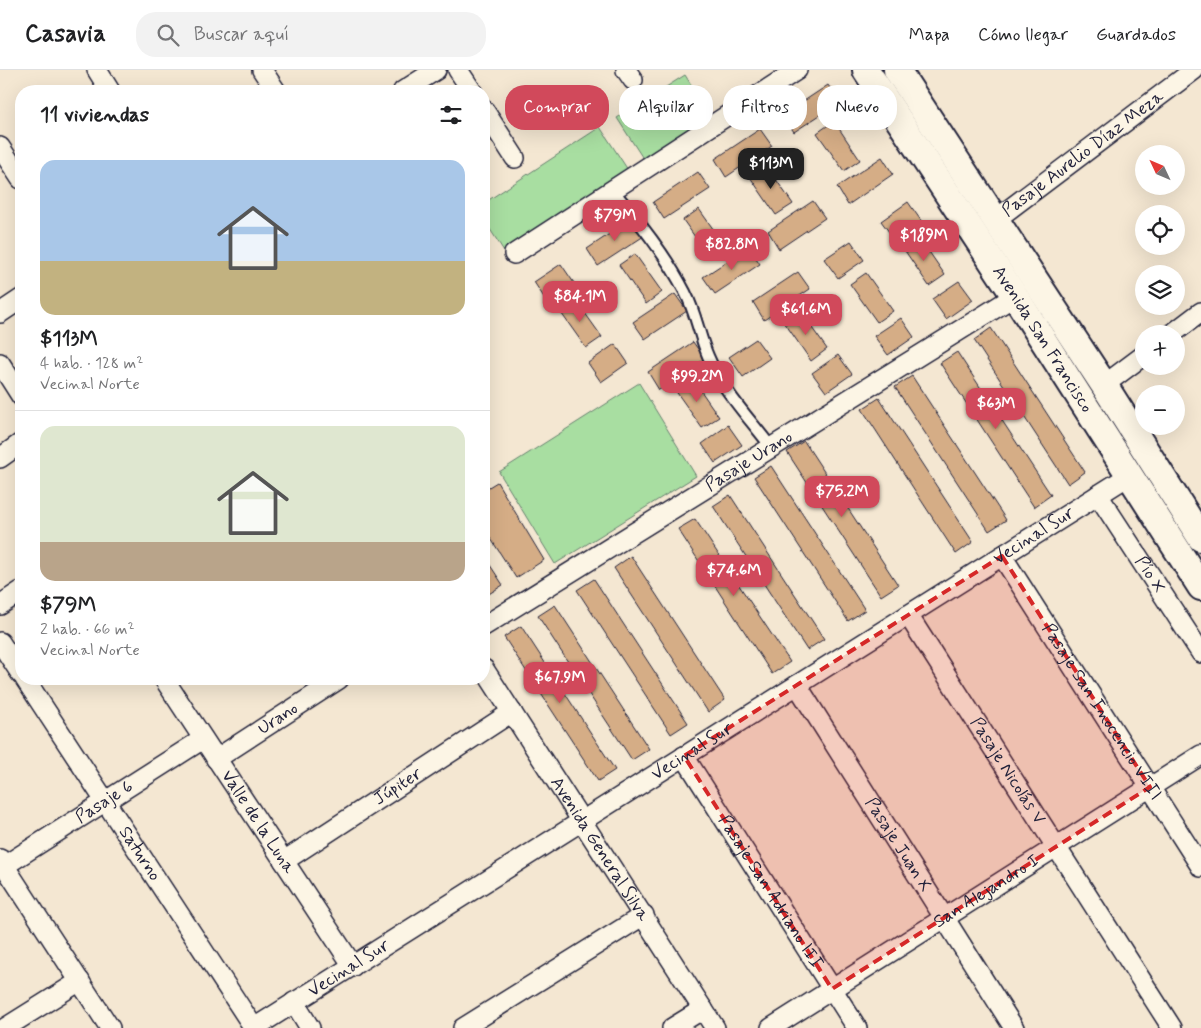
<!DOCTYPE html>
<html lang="es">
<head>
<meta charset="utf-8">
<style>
	:root { --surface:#fff; --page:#f2f2f2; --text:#202124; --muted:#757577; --line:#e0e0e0; --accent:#d1495b }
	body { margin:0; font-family:Mynerve,sans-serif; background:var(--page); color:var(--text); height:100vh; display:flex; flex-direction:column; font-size:19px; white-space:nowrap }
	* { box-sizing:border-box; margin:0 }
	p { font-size:16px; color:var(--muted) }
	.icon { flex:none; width:28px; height:28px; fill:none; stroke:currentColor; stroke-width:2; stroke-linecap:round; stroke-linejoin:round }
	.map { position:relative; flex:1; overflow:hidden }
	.panel { position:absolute; left:15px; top:15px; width:475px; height:600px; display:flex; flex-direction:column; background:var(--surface); border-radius:20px; box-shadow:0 5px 20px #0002 }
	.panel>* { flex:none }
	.guide { position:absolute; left:505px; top:15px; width:475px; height:45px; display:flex; gap:10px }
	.needle { width:32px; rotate:314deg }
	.fabs { position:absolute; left:1135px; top:75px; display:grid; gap:10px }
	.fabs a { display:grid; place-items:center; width:50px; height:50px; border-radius:50%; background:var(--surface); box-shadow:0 5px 20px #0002; font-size:25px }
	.price { position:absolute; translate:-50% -42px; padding:0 11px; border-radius:10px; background:var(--accent); color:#fff; font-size:16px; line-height:32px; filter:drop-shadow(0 1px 2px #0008) }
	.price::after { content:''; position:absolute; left:50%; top:30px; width:15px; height:11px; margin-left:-8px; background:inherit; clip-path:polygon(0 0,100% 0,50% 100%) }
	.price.selected { background:#222; color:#fff }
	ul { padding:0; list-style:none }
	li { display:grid; align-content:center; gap:10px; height:265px; padding:0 25px }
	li+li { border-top:1px solid var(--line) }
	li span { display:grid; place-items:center; height:155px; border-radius:15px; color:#555 }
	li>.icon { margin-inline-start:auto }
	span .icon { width:90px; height:90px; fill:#fffc; stroke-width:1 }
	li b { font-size:21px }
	h2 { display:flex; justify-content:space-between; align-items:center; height:60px; padding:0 25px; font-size:21px }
	.chip { padding:0 18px; border-radius:20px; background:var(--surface); box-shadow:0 5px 20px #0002; font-size:18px; line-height:45px }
	.chip.selected { background:var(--accent); color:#fff }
	header { display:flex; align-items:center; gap:30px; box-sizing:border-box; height:70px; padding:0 25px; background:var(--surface); border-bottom:1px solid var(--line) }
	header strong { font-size:24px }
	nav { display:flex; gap:28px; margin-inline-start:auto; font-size:18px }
	.search { width:350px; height:45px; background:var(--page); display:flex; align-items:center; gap:12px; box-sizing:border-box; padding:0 18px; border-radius:20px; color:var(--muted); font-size:19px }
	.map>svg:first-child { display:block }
	.green { fill:#a8dea1; stroke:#65806e }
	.building { fill:#d5ad86; stroke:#22223b }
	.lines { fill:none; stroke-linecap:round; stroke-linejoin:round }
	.lane-casing { stroke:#22223b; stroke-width:14 }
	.street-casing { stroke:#22223b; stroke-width:22 }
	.secondary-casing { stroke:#22223b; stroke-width:30 }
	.lane { stroke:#fcf5e5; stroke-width:10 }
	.street { stroke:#fcf5e5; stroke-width:19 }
	.secondary { stroke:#fcf5e5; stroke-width:26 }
	.marked { fill:#d62828; fill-opacity:0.2; stroke:#d62828; stroke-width:4; stroke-dasharray:10 6; stroke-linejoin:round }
	.labels { text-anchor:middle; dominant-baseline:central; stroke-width:4; stroke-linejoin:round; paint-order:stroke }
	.street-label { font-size:18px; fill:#22223b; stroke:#fcf5e5 }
</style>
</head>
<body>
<header>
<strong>Casavia</strong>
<div class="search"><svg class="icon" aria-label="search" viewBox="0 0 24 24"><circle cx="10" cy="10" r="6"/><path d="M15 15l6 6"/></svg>Buscar aquí</div>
<nav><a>Mapa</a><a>Cómo llegar</a><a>Guardados</a></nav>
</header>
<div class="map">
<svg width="1201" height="958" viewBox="0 0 1201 958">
	<rect width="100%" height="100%" fill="#f4e7d2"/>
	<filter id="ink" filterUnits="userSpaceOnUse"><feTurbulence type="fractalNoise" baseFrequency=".02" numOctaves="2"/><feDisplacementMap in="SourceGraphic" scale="10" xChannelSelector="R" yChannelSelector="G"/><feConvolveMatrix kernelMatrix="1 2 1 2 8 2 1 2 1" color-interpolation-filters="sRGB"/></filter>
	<g filter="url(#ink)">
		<path class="green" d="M685,5L711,46L644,90L617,48Z
			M600,57L628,100L504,181L484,150V133Z
			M639,313L696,406L555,494L499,402Z"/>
		<path class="building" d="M828,15L840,32L794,62L783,45Z
			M834,51L860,90L844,101L817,63Z
			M760,59L772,76L726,107L715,89Z
			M882,87L893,104L848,135L837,117Z
			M766,95L793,134L776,145L750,107Z
			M698,102L710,119L664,149L653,132Z
			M813,131L825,148L779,179L768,161Z
			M908,132L922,152L895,170L881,151Z
			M699,139L726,177L710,188L683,150Z
			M632,149L644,166L598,196L587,179Z
			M919,167L945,205L929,216L903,178Z
			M851,171L864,190L838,208L824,189Z
			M749,177L760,194L715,224L703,207Z
			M635,184L662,222L646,234L619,195Z
			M561,194L574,213L547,232L534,212Z
			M798,202L810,219L764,250L753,232Z
			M866,203L893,241L877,252L850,214Z
			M959,211L973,230L946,249L932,229Z
			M675,224L687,241L645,269L633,252Z
			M575,229L602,267L586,278L559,240Z
			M800,241L827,279L811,291L784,252Z
			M901,248L914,267L888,285L874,266Z
			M991,258L1085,402L1068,414L974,270Z
			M756,269L770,288L743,307L729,287Z
			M693,272L705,289L659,320L648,302Z
			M615,274L628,293L601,312L588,293Z
			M957,282L1051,425L1034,437L940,293Z
			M838,285L852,304L826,322L812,303Z
			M912,306L1006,450L989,461L895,317Z
			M692,308L719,347L702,358L675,320Z
			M879,328L973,472L956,484L862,339Z
			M728,355L742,375L715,393L702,374Z
			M804,371L898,515L881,526L787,382Z
			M771,396L865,540L848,551L754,407Z
			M497,412L544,490L516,508L484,458V420Z
			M730,425L824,569L807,580L713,436Z
			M695,449L790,592L772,604L678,459Z
			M484,486L503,515L484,527Z
			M631,486L725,630L708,642L614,498Z
			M594,509L688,653L671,664L577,520Z
			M555,535L649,679L632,690L538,546Z
			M521,556L615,700L598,711L504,567Z"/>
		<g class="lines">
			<g class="lane-casing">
				<path id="lane" d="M613,120C639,152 666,185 685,222C696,243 699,265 708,286C722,320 749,348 771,377"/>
			</g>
			<g class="street-casing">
				<g id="street">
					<path d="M97,0L110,21"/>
					<path d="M262,0L276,21"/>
					<path d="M458,0L472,21"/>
					<path d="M626,0L633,10"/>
					<path d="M403,21L436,0"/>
					<path d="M484,40L515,88"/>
					<path d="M0,77L21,109"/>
					<path id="s1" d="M995,150L1194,0"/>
					<path d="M514,184L797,0"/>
					<path d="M0,243L21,229"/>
					<path d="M1172,264L1201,242"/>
					<path d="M0,293L21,326"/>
					<path d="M1104,315L1144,285"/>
					<path d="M0,388L21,373"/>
					<path id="s2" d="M1098,425L1201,583"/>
					<path id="s3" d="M1002,486L1201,797"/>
					<path d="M0,535L21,521"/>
					<path id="s4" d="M908,545L1172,958"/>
					<path id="s5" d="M484,556L1015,226"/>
					<path d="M0,572L21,604"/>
					<path id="s6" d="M484,599L715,958"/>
					<path id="s7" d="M25,609L254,958"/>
					<path id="s8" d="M164,609L353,896"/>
					<path id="s9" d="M797,615L1014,958"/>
					<path id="s10" d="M684,686L857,958"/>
					<path id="s11" d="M216,689L339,609"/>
					<path d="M0,789L110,958"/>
					<path id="s12" d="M284,791L512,642"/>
					<path id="s13" d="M4,796L203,669"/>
					<path d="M294,932L310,958"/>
					<path d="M5,958L80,911"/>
					<path id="s14" d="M254,958L1130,405"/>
					<path d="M463,958L644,845"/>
					<path d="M672,958L703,939"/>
					<path id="s15" d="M771,958L1201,685"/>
				</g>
			</g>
			<g class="secondary-casing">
				<g id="secondary">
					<path id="s16" d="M866,0L1015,226L1201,517"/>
					<path d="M897,0L1104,315L1201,468"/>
				</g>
			</g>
			<use href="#lane" class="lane"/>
			<use href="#street" class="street"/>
			<use href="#secondary" class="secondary"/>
		</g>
	</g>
	<path class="marked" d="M1002,486L1150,717L832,919L684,686Z"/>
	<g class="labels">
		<g class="street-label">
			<text stroke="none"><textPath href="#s1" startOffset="110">Pasaje Aurelio Díaz Meza</textPath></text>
			<text stroke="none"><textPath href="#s16" startOffset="322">Avenida San Francisco</textPath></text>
			<text stroke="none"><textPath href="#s5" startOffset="312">Pasaje Urano</textPath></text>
			<text stroke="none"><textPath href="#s14" startOffset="922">Vecinal Sur</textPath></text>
			<text stroke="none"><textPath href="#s2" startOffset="95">Pío X</textPath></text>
			<text stroke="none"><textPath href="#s3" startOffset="185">Pasaje San Inocencio VIII</textPath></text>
			<text stroke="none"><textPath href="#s11" startOffset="74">Urano</textPath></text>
			<text stroke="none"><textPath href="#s14" startOffset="518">Vecinal Sur</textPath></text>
			<text stroke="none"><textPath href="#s4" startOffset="185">Pasaje Nicolás V</textPath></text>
			<text stroke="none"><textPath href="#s12" startOffset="136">Júpiter</textPath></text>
			<text stroke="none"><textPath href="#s13" startOffset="119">Pasaje 6</textPath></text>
			<text stroke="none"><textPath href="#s8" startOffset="171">Valle de la Luna</textPath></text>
			<text stroke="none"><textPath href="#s9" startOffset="189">Pasaje Juan X</textPath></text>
			<text stroke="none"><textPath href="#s6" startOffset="214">Avenida General Silva</textPath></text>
			<text stroke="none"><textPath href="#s7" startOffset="209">Saturno</textPath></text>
			<text stroke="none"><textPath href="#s15" startOffset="255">San Alejandro I</textPath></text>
			<text stroke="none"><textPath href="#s10" startOffset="161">Pasaje San Adriano III</textPath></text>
			<text stroke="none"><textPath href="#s14" startOffset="112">Vecinal Sur</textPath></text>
		</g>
	</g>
</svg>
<div class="fabs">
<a><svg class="needle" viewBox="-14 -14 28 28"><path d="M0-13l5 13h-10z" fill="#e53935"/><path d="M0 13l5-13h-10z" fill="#757577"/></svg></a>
<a><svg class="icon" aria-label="locate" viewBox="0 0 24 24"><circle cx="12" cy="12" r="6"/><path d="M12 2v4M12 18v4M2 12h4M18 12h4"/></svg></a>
<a><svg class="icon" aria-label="layers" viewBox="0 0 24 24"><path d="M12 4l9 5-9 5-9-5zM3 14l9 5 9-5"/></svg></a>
<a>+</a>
<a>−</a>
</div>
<b class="price selected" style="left:771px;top:120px">$113M</b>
<b class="price" style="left:615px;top:172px">$79M</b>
<b class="price" style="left:924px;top:192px">$189M</b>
<b class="price" style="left:732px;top:201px">$82.8M</b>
<b class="price" style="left:580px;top:253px">$84.1M</b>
<b class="price" style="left:806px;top:266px">$61.6M</b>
<b class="price" style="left:697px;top:333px">$99.2M</b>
<b class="price" style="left:996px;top:360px">$63M</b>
<b class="price" style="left:842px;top:448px">$75.2M</b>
<b class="price" style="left:734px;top:527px">$74.6M</b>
<b class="price" style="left:560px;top:634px">$67.9M</b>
<div class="guide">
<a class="chip selected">Comprar</a>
<a class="chip">Alquilar</a>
<a class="chip">Filtros</a>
<a class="chip">Nuevo</a>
</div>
<section class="panel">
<h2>11 viviendas<svg class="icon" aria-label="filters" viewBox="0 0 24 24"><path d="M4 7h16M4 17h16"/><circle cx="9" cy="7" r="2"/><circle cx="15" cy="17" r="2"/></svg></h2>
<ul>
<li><span style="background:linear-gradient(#a9c7e8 65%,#c2b280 0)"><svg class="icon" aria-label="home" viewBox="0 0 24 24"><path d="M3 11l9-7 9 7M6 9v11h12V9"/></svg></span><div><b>$113M</b><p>4 hab. · 128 m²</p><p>Vecinal Norte</p></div></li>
<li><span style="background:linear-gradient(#dfe7d0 75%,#b9a48a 0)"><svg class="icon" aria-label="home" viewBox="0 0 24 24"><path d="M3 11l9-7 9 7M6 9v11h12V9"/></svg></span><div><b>$79M</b><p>2 hab. · 66 m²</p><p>Vecinal Norte</p></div></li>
</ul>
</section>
</div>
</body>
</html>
